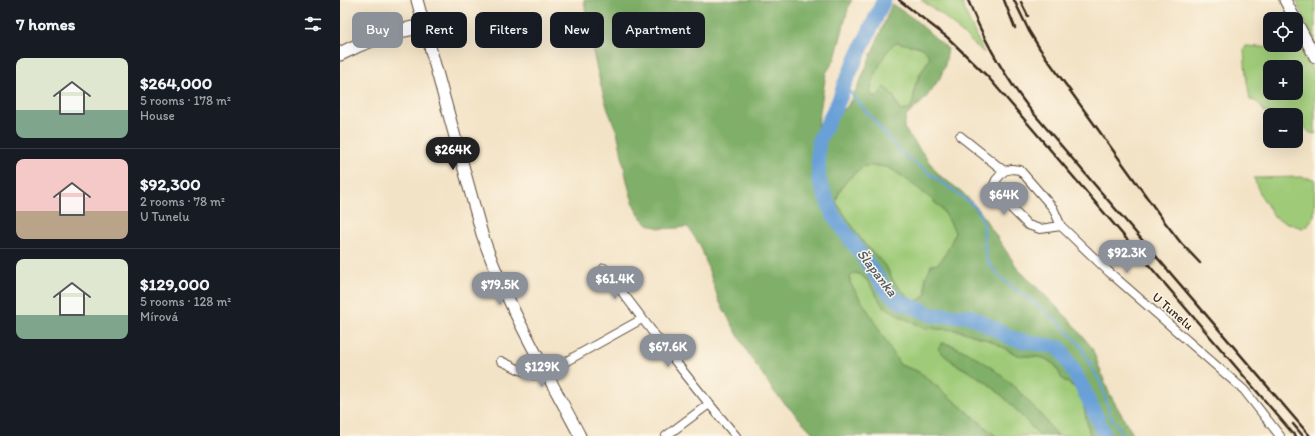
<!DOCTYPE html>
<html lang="en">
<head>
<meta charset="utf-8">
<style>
	:root { --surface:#171b24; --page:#20242c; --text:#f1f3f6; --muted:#9ea1a6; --line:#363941; --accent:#8c9099 }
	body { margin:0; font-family:Itim,sans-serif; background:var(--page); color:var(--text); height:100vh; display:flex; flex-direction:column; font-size:15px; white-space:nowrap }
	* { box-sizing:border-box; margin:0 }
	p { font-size:13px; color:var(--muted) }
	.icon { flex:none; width:22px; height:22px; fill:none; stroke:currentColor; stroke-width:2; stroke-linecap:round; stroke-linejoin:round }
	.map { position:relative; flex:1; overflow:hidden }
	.details { display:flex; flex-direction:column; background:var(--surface); width:340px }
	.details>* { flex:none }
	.banner { position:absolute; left:12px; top:12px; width:380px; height:36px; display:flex; gap:8px }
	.fabs { position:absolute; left:923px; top:12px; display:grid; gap:8px }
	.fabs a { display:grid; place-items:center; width:40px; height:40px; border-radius:8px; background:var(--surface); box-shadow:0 4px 16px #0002; font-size:20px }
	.price { position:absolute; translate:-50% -34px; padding:0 9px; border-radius:14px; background:var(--accent); color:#fff; font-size:13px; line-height:26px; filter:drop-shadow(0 1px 2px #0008) }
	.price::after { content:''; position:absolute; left:50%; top:24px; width:12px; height:9px; margin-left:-6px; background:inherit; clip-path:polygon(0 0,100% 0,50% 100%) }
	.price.selected { background:#222; color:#fff }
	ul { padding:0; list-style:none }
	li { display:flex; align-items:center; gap:12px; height:100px; padding:0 16px }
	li+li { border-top:1px solid var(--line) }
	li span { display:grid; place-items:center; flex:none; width:112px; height:80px; border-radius:8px; color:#555 }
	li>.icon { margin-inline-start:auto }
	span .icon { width:48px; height:48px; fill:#fffc; stroke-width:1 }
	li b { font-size:17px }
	h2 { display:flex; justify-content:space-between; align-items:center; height:48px; padding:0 16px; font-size:17px }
	.chip { padding:0 14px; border-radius:8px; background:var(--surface); box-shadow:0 4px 16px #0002; font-size:14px; line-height:36px }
	.chip.selected { background:var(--accent); color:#fff }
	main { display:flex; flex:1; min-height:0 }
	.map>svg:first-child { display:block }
	.green { fill:#9fcb78; stroke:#6d7a4b; fill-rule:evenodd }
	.forest { fill:#7faf68; stroke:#5d6c43; fill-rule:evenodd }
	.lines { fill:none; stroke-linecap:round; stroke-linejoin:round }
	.stream { stroke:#69a0d7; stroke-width:2.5 }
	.river { stroke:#69a0d7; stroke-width:15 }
	.minor-casing { stroke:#574637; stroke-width:10 }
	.tertiary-casing { stroke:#574637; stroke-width:13 }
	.primary-casing { stroke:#574637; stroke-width:15 }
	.minor { stroke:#fff; stroke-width:8 }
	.tertiary { stroke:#fff; stroke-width:11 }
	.primary { stroke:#fff; stroke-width:13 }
	.rail { stroke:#3b2a1e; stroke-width:2.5 }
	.labels { text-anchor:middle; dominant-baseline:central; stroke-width:3; stroke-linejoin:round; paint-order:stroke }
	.street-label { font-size:13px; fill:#3b2a1e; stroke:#fcf5e5 }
	.water-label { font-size:14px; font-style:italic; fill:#4d5968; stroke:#fcf5e5 }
</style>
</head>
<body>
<main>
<section class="details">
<h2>7 homes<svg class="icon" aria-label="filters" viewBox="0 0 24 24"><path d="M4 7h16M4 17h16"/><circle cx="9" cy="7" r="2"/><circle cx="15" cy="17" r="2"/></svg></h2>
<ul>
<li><span style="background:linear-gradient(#dfe7d0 65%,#7fa58c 0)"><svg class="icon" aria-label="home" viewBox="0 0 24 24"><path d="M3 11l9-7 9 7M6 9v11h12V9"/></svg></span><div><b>$264,000</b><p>5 rooms · 178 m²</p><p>House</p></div></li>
<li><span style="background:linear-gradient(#f6c9c9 65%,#b9a48a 0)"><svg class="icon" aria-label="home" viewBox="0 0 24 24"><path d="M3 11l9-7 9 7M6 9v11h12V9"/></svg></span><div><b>$92,300</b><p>2 rooms · 78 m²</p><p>U Tunelu</p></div></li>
<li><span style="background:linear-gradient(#dfe7d0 70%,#7fa58c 0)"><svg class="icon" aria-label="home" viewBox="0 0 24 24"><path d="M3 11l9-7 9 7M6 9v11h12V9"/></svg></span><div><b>$129,000</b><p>5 rooms · 128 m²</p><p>Mírová</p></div></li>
</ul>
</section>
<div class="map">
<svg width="975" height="436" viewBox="0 0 975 436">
	<rect width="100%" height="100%" fill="#fcf5e5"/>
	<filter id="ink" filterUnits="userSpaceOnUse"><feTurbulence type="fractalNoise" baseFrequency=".025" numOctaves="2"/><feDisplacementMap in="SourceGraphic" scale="8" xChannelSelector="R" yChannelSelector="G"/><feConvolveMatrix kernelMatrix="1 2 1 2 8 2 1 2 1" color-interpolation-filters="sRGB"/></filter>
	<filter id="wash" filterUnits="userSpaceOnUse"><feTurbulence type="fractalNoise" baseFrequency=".012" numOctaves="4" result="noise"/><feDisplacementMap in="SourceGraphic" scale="16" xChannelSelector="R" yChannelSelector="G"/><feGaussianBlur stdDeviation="0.9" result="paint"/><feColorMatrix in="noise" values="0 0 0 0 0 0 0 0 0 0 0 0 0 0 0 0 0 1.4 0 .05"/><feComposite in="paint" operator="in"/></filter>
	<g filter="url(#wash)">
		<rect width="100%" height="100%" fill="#f3e3c6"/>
		<path class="green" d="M581,0H621L629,21L644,53L601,14Z
			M956,0H975V40L966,24Z
			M558,42C572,48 581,41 590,58C584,66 577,77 575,87C573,98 575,111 560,111C558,103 551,90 544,87L537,97L532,96L530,91C534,77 544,47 558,42Z
			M906,46L963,50L975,77V134C965,133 964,125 961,117C950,115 936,114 924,112C920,105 919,101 910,100L906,75L904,50ZM930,67H956V93H930Z
			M524,166C532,166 541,165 549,168C561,174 591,198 601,208C607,216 611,224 615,232C611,244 607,254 599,263C595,268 588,270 586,277C582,289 593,296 575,301L570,299L553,281L547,268L532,251L525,245L496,202C500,185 510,177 524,166Z
			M961,177L975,179L974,217L966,227L962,228L939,220L934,216L920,194L914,178Z
			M513,273L519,274L527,280L543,305L563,318L585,328L617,330L651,341L677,355L704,358L716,366L722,379L735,388L743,403L750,436H718L701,415L672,384L625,352L613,345L602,343L613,363L644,380L669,402L700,436H656L582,374L575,370L560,365L528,311L510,283V277Z"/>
		<path class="forest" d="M244,0H512L509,5L495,59L486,73L472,162L484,152L485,138L491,117L507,107L520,82L552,4L574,19L608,49L605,65L600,78L585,99L566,116L564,128L599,175L622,192L639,210L678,269L728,318L752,348L769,393L794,436H750L743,403L735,388L722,379L716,366L704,358L677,355L651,341L617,330L585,328L563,318L542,305L527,280L519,274L514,273L510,277V283L528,311L560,365L575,370L582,374L656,436H477L472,432L435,393L408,353L379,301L361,247L348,227C332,228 317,232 304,221C288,207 283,154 277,132C274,125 271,117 268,110C257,74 249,37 244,0ZM558,42C572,48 581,41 590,58C585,66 580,75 576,84C572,95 577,112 560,111C558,103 551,90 544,87L537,97L532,95L530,91C534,78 545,46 558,42ZM524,166C532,166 541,165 549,168C561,174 591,198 601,208C607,216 611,224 615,232C611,245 606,254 598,264L591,265C590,269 587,273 586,277C583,290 593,296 575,301L570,299L553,281L547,268L532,251L525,245L496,202C500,185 510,176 524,166Z
			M602,343C640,352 675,385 700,414C706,421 711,429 718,436H700C682,417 665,395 643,380C627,369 611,364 598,349Z"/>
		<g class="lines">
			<path class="stream" d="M504,85L561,153L632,204L640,214L644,225V244L648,263L662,279L719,322L740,345L761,384L771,417L785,436"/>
			<path class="river" d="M544,0L504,85L500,98L479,140L478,150L479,181L493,215L547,291L559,301L593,315L630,316L674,339L720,348L744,390L765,436"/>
		</g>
	</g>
	<g filter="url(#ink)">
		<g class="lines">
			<g class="minor-casing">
				<path id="minor" d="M620,136L664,171L672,169L680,170L713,208L721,226L769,272L904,390L940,436
					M664,171L656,180L652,189L688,225L700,229L721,226
					M264,268C307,325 350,382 396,436
					M161,361L178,369L194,375L207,372L302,319
					M326,436L369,404"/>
			</g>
			<g class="tertiary-casing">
				<path id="tertiary" d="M77,0L142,234C165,303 206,371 240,436
					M945,0L955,19
					M956,21L975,57"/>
			</g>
			<g class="primary-casing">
				<path id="primary" d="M0,54C27,40 54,31 84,26"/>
			</g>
			<use href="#minor" class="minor"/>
			<use href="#tertiary" class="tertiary"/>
			<use href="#primary" class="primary"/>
			<path class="rail" d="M559,0L607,37L648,77L955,436
				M628,0C643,39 664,75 689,108L970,436
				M664,0L675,28
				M674,0L689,31L700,49L824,221L841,243L860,263
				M681,2L688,16
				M953,424L963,436"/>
		</g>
	</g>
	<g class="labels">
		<g class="street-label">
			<text transform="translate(833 311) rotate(41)">U Tunelu</text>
		</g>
		<g class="water-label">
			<text transform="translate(537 273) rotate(52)">Šlapanka</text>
		</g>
	</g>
</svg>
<div class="fabs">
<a><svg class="icon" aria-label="locate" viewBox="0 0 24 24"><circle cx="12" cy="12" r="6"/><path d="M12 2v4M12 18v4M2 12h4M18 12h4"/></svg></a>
<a>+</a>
<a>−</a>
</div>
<b class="price selected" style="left:113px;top:171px">$264K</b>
<b class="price" style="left:664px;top:216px">$64K</b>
<b class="price" style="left:787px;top:274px">$92.3K</b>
<b class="price" style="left:275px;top:300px">$61.4K</b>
<b class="price" style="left:160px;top:306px">$79.5K</b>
<b class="price" style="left:328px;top:368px">$67.6K</b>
<b class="price" style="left:202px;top:388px">$129K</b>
<div class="banner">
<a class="chip selected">Buy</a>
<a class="chip">Rent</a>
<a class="chip">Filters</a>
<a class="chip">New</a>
<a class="chip">Apartment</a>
</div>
</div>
</main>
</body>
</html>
